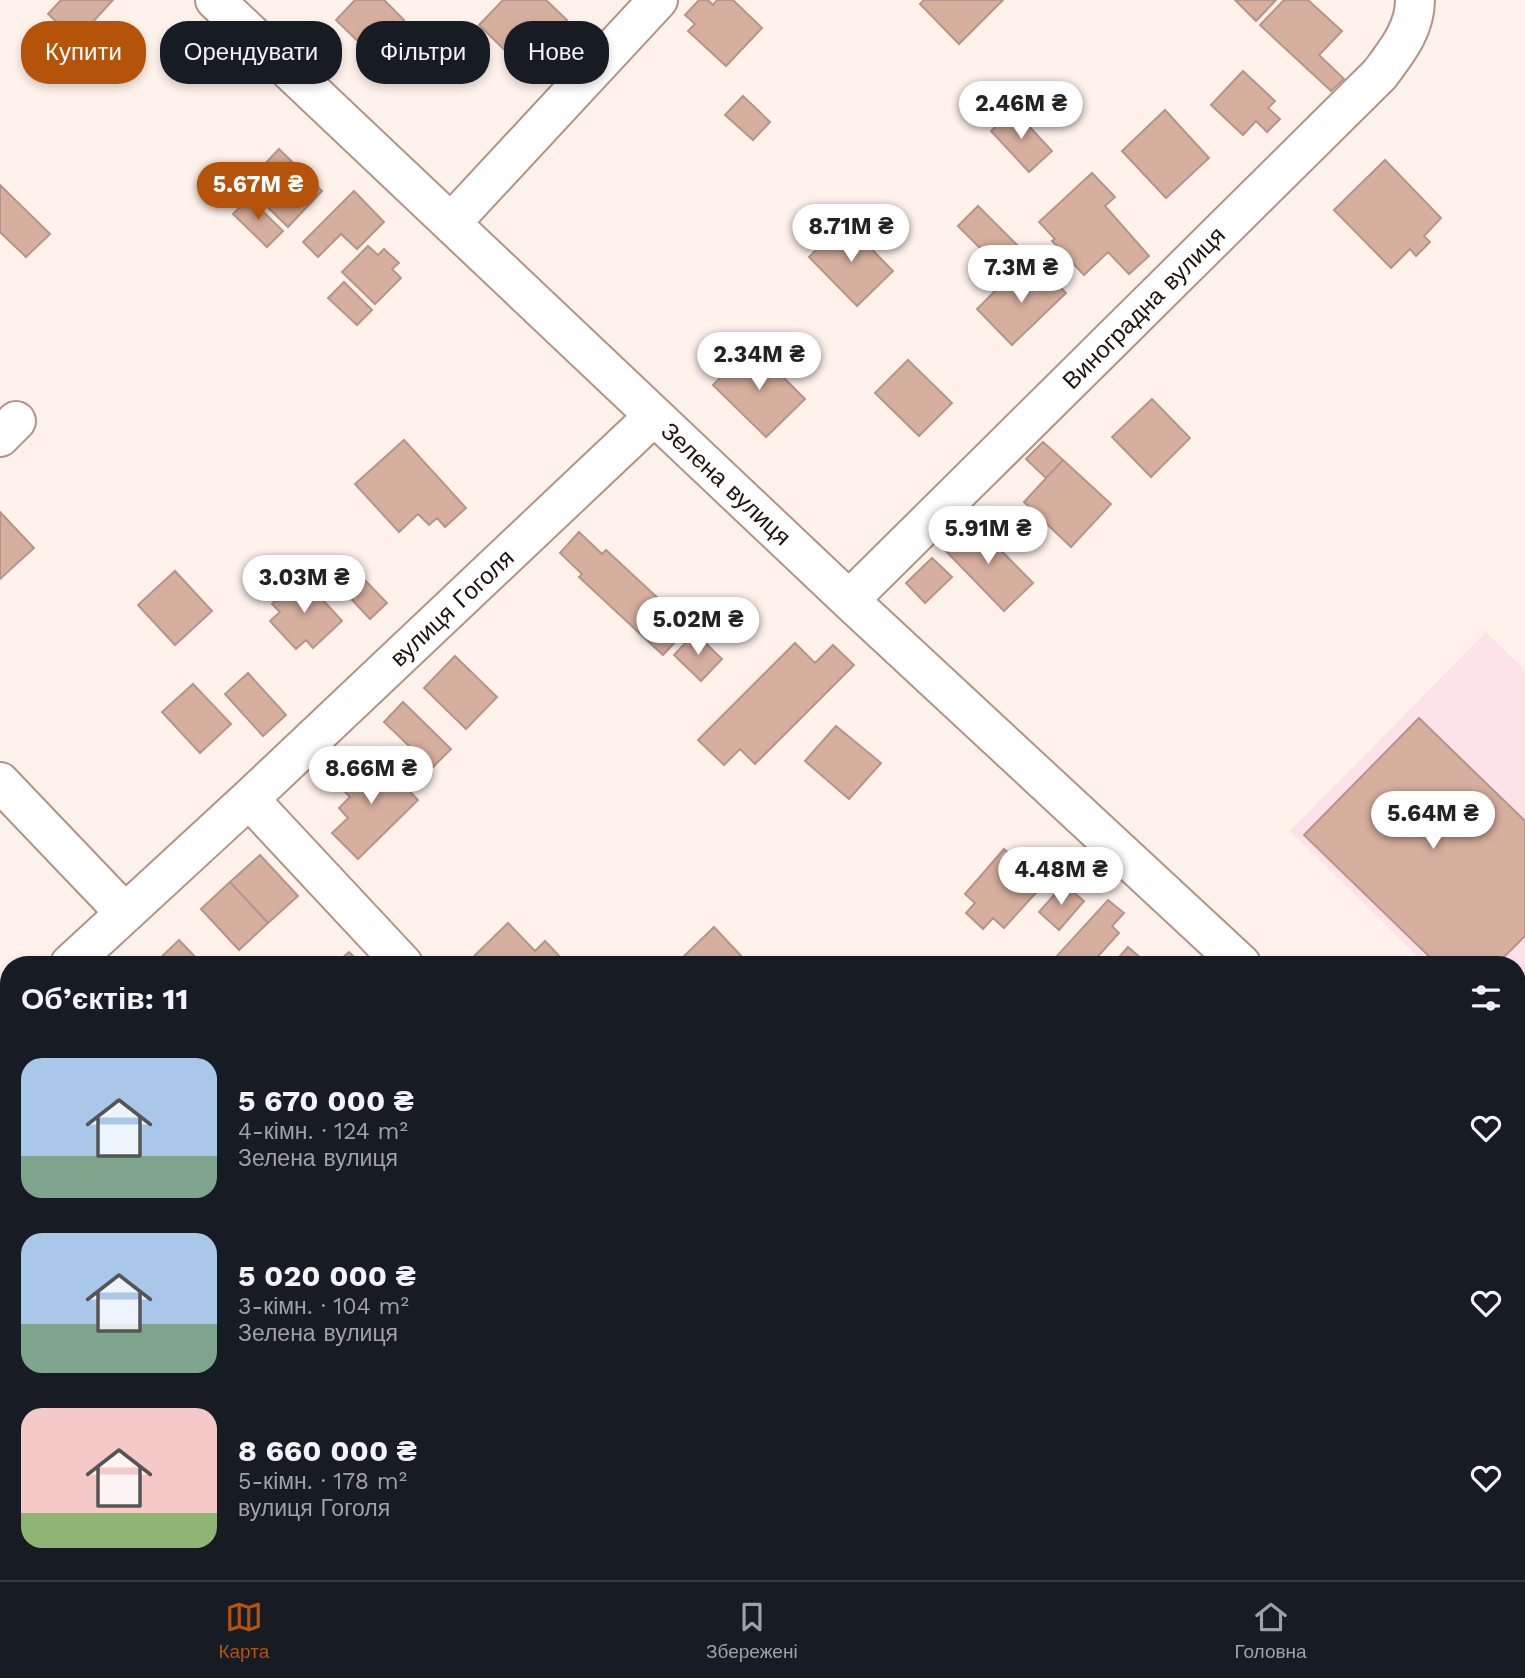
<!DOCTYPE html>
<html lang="uk">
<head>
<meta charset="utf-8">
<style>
	:root { --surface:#171b24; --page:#20242c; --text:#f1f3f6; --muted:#9ea1a6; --line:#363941; --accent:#b45309 }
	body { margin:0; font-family:"Work Sans",sans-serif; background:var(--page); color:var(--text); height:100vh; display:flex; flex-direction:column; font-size:26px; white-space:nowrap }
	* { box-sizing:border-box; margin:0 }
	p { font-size:23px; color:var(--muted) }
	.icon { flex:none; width:38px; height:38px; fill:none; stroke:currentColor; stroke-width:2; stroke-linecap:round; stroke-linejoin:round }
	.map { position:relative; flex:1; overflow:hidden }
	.drawer { position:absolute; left:0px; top:956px; width:1526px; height:625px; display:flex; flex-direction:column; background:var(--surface); border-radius:28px 28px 0 0; box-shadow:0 4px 10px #0003 }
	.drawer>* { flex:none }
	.banner { position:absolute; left:21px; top:21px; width:700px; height:63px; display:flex; gap:14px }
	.price { position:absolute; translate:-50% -60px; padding:0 16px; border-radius:24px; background:#fff; color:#222; font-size:23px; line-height:46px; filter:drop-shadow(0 2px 4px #0008) }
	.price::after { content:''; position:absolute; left:50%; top:42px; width:21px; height:16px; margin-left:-10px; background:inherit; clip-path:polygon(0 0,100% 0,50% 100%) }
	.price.selected { background:var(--accent); color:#fff }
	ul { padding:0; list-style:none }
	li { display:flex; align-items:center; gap:21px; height:175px; padding:0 21px }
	li span { display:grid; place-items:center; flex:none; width:196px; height:140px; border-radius:21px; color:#555 }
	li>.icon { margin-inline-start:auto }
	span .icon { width:84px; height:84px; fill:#fffc; stroke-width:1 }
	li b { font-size:30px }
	h2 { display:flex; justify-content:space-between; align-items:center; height:84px; padding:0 21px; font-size:30px }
	.tag { padding:0 24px; border-radius:28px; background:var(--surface); box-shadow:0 4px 10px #0003; font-size:24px; line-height:63px }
	.tag.selected { background:var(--accent); color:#fff }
	.tab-bar { display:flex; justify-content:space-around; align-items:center; height:98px; border-top:2px solid var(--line); background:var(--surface); font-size:19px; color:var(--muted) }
	.tab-bar a { display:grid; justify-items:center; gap:4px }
	.tab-bar .selected { color:var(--accent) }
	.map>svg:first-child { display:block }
	.commercial { fill:#fde3e9 }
	.green { fill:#b9cfae }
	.building { fill:#d7af9e; stroke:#b59588; stroke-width:2 }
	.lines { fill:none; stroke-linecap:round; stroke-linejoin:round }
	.minor-casing { stroke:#b29385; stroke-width:42 }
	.highway-casing { stroke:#b29385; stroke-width:42 }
	.minor { stroke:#fff; stroke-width:38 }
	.highway { stroke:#fff; stroke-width:38 }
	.labels { text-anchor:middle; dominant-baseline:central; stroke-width:7; stroke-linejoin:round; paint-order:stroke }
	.street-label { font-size:24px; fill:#1e130d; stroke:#fff }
</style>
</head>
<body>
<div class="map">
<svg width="1525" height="1580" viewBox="0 0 1525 1580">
	<rect width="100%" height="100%" fill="#fff2eb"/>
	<path class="commercial" d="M1486,632L1525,670V1046L1517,1054V964H1425L1290,831Z
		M540,1572H808L800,1580H557L540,1573Z
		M866,1572H1199L1191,1580H857Z"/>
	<path class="green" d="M1525,1472V1580H1424L1432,1572H1517V1480Z"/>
	<path class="building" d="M61,0H113L76,40L48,14Z
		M355,0H384L404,20L371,54L336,20Z
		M503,0H546L567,20L522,67L479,25Z
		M699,0H708L713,5L717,0H733L762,28L726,66L688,31L695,24L685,15Z
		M924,0H1003L959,44L920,4Z
		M1235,0H1276L1256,21Z
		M1284,0H1308L1342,31L1319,55L1344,79L1331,91L1260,25Z
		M1243,71L1275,101L1268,108L1280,119L1267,132L1256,121L1243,135L1211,105Z
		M743,96L770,122L753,140L725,115Z
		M1014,110L1052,151L1029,172L991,131Z
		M1165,110L1209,158L1166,198L1122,151Z
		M279,149L322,191L288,227L245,185Z
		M1385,160L1441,218L1424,236L1430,242L1416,256L1410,249L1391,268L1334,210Z
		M1092,173L1115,197L1105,206L1149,256L1129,274L1108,252L1084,275L1052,241L1055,239L1039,222Z
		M0,185L50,234L26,257L0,232Z
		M354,191L384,222L357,249L341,234L318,257L303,242Z
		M249,198L283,231L267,247L233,214Z
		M978,206L1018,246L998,266L958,226Z
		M845,222L893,271L857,306L809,257Z
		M368,246L378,255L384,249L399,263L392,269L401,278L375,304L342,272Z
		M1042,268L1066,293L1012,345L977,309L1011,275L1023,287Z
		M344,282L372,310L357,325L328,298Z
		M752,346L805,399L766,437L713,385Z
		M908,360L952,403L919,436L875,393Z
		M1152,399L1190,438L1151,477L1112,437Z
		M404,440L466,508L445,527L437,518L429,525L418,514L399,532L355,484Z
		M1043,442L1063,460L1046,478L1026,459Z
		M1063,460L1111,504L1071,547L1024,502Z
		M0,512L34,548L0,579Z
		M971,520L1033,583L1004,611L943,548Z
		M579,532L602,554L606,550L689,627L663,655L579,577L582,574L560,553Z
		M932,558L952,577L925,603L906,583Z
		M175,571L212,611L175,645L138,605Z
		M357,572L387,603L370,619L340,587Z
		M301,576L342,621L313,648L306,640L296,649L270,621L280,612L272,604Z
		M695,633L722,659L701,681L674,655Z
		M795,643L815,663L833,645L854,665L755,764L740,749L724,765L698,740Z
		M455,656L497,697L466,729L424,688Z
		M248,673L286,715L263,736L225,694Z
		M193,684L231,724L200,753L162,712Z
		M403,702L451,749L432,768L384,722Z
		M1419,718L1525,821V936L1497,964H1437L1304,835Z
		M836,726L881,763L849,799L805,761Z
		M373,754L418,800L358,859L332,833L348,818L339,808L350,797L340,787Z
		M1004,849L1043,885L1004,928L993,918L983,929L966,913L975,903L965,894Z
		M260,855L298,896L268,923L230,882Z
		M230,882L268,923L239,950L201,909Z
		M1064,884L1084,901L1059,930L1039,912Z
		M1108,900L1124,913L1112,926L1119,933L1091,964H1065L1056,957Z
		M508,923L535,951L545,941L562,959L556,964H466Z
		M714,927L744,959L738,964H676Z
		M179,940L202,964H154Z
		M1128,947L1148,964H1113Z
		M349,952L361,964H335Z
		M1524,980L1525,981V1029L1517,1022V987Z
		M9,1087V1176L7,1178L0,1171V1095Z
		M1525,1111V1201L1517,1209V1119Z
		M0,1467L9,1471V1541L0,1538Z
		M205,1572H282L279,1580H202Z
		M562,1572H600L624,1580H559Z
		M653,1572H696L688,1580H662Z
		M969,1572H1016L1008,1580H960Z"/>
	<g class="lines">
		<g class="minor-casing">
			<path id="minor" d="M215,0L849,600L1241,964
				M451,223L658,0
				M0,437L16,421
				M849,600L1380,74C1397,51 1415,29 1415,0
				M0,782L125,913
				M249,799L403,964
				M70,964L249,799L654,416
				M0,1029L9,1020
				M1517,1070L1525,1065
				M1525,1236L1523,1267L1525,1279
				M0,1393L9,1396
				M490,1572L513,1580
				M825,1580L834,1572"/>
		</g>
		<g class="highway-casing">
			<path id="highway" d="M1517,1320L1525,1312
				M1517,1410L1525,1402
				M1268,1580L1276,1572
				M1355,1580L1363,1572"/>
		</g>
		<use href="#minor" class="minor"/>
		<use href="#highway" class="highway"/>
	</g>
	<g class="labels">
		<g class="street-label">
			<text transform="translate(1144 308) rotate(-45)">Виноградна вулиця</text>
			<text transform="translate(726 484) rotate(43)">Зелена вулиця</text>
			<text transform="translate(452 608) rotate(-43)">вулиця Гоголя</text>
		</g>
	</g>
</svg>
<b class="price" style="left:1021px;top:141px">2.46M ₴</b>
<b class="price selected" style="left:258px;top:222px">5.67M ₴</b>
<b class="price" style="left:851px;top:264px">8.71M ₴</b>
<b class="price" style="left:1021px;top:305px">7.3M ₴</b>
<b class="price" style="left:759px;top:392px">2.34M ₴</b>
<b class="price" style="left:988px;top:566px">5.91M ₴</b>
<b class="price" style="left:304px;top:615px">3.03M ₴</b>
<b class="price" style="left:698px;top:657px">5.02M ₴</b>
<b class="price" style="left:371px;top:806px">8.66M ₴</b>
<b class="price" style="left:1433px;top:851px">5.64M ₴</b>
<b class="price" style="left:1061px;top:907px">4.48M ₴</b>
<div class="banner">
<a class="tag selected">Купити</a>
<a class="tag">Орендувати</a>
<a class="tag">Фільтри</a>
<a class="tag">Нове</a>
</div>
<section class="drawer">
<h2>Об’єктів: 11<svg class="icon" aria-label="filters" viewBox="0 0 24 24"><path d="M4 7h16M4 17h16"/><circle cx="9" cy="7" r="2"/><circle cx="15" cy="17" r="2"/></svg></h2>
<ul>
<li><span style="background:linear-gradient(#a9c7e8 70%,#7fa58c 0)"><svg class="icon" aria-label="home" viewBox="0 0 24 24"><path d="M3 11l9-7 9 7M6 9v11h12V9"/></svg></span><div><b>5 670 000 ₴</b><p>4-кімн. · 124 m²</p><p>Зелена вулиця</p></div><svg class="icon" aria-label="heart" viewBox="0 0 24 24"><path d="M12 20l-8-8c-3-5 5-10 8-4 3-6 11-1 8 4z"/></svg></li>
<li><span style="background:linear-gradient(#a9c7e8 65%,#7fa58c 0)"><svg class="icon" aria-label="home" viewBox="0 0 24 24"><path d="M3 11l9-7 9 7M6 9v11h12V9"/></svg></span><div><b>5 020 000 ₴</b><p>3-кімн. · 104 m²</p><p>Зелена вулиця</p></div><svg class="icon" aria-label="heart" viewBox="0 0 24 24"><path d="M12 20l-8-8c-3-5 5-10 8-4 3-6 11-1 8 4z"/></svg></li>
<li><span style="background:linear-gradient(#f6c9c9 75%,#8fb573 0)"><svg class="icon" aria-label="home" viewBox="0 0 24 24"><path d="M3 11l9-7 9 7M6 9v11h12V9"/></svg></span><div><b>8 660 000 ₴</b><p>5-кімн. · 178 m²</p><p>вулиця Гоголя</p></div><svg class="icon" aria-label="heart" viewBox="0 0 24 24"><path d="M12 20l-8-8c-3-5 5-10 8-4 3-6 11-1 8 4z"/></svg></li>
</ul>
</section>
</div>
<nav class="tab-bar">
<a class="selected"><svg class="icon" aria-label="map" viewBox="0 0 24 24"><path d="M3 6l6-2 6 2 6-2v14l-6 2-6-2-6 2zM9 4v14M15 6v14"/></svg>Карта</a>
<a><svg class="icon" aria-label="saved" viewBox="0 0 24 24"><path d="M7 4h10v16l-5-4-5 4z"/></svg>Збережені</a>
<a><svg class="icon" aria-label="home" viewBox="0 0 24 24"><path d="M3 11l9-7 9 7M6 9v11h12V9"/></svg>Головна</a>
</nav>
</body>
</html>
